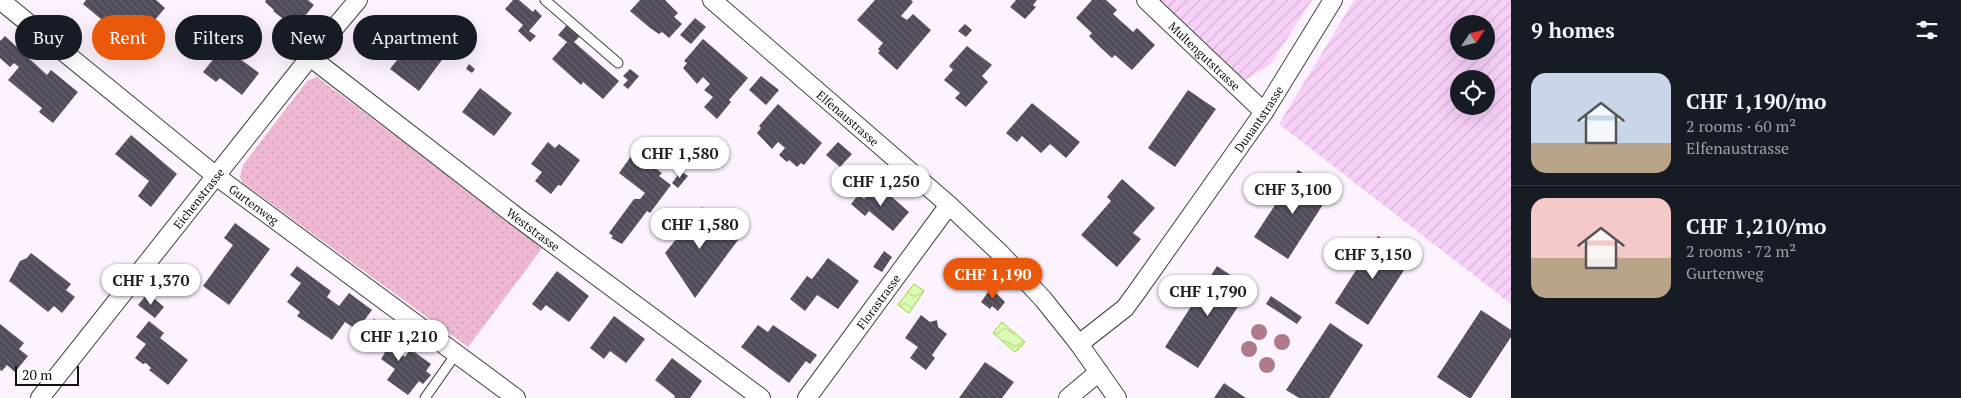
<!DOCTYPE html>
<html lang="en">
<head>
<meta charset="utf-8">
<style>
	:root { --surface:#171b24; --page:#20242c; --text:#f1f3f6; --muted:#9ea1a6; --line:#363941; --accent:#ea580c }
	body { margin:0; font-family:"PT Serif",serif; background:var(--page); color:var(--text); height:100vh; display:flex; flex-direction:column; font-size:19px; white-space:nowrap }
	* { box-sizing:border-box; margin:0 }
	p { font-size:16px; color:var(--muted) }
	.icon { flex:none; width:28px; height:28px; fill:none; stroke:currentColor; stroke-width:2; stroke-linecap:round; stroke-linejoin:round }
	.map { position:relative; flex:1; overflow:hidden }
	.side { display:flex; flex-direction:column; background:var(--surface); width:450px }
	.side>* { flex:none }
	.top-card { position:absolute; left:15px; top:15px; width:475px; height:45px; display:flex; gap:10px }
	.needle { width:32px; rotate:55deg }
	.fabs { position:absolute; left:1450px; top:15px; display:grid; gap:10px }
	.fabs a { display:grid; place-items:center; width:45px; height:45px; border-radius:50%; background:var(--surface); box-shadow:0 5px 20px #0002; font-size:25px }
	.scale { position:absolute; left:15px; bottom:12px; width:64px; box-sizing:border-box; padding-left:5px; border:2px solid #101010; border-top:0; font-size:14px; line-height:18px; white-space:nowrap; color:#101010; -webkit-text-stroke:4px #fff; paint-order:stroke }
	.price { position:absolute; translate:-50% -42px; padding:0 11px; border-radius:18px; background:#fff; color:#222; font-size:16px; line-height:32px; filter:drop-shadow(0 1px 2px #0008) }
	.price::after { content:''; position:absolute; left:50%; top:30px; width:15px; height:11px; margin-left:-8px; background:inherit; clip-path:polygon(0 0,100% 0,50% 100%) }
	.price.on { background:var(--accent); color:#fff }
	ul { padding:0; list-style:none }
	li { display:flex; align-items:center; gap:15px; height:125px; padding:0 20px }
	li+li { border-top:1px solid var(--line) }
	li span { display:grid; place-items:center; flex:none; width:140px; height:100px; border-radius:15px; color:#555 }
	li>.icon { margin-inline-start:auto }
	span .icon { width:60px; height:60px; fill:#fffc; stroke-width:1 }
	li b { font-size:21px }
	h2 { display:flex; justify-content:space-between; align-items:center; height:60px; padding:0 20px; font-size:21px }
	.chip { padding:0 18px; border-radius:22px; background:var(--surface); box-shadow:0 5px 20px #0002; font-size:18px; line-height:45px }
	.chip.on { background:var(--accent); color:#fff }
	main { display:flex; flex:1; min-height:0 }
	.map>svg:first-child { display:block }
	.farmland { fill:url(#farmland-furrows); fill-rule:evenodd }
	.grass { fill:url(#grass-dots) }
	.water { fill:url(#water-waves); stroke:#90d933 }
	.building { fill:url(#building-back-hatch) }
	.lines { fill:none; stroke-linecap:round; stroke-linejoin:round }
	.service-casing { stroke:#434343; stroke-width:11 }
	.minor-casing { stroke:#434343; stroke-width:20 }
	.service { stroke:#fff; stroke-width:9 }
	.minor { stroke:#fff; stroke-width:18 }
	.tree { fill:#af7b88 }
	.labels { text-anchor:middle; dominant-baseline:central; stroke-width:5; stroke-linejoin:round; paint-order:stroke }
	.street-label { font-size:12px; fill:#101010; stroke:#fff }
</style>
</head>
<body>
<main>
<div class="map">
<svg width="1511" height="398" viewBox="0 0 1511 398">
	<defs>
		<pattern id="farmland-furrows" width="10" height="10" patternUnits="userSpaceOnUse" patternTransform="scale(1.25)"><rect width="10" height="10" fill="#f7d0f8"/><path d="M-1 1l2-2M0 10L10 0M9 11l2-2" fill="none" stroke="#d3b2d4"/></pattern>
		<pattern id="grass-dots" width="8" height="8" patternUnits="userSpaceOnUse" patternTransform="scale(1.25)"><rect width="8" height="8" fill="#eeb8d2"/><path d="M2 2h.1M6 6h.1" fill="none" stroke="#cb9db3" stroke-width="1.8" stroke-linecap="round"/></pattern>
		<pattern id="water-waves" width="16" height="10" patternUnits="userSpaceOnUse" patternTransform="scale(1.25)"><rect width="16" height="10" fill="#ddfbb3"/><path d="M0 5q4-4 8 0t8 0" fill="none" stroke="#bdd699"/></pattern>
		<pattern id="building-back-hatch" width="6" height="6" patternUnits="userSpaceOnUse" patternTransform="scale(1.25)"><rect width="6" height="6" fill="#524b5a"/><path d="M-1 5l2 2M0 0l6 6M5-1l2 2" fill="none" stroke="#66616d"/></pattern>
	</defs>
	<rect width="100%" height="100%" fill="#fdf3ff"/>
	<path class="farmland" d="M1158,0H1312L1270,65L1245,80L1230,70Z
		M1354,0H1511V304L1279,124ZM1459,24H1486V51H1459ZM1459,79H1486V106H1459Z"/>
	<path class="grass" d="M317,77L543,247L468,347L243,183L240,177L243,165L307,81Z"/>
	<path class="water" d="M914,284L924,291L909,313L898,305Z
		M1002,322L1025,342L1015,352L993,333Z"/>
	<path class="building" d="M86,0H156L165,8L133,46L83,4Z
		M266,0H308L314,5L295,28L273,11L274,10L265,2Z
		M513,0H519L533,12L535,9L542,16L529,31L536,36L530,42L518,31L523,25L505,9Z
		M640,0H665L678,13L674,17L682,24L669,38L662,32L659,34L650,28L630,11Z
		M875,0H911L913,2L901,16L907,20L913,14L931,30L897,70L878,53L880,51L878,49L883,43L857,20Z
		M1016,0H1037L1033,5L1036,7L1025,19L1010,7Z
		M1092,0H1106L1117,10L1113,14L1133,32L1137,28L1155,45L1132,70L1115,55L1112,58L1100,47L1089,36L1092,33L1076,18Z
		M695,18L706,27L691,44L680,35Z
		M965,24L972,30L966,37L958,31Z
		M567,25L580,36L574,42L619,81L603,99L583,82L581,85L552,59L567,42L558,35Z
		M5,36L47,75L51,70L78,92L53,123L39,112L42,108L8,80L19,67L14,63L10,67L0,58V41Z
		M416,36L444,57L419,91L390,69Z
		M703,39L748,78L729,100L731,102L717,119L704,107L713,97L704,90L710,84L703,77L697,84L683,68L687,63L684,61Z
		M224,46L232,52L236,48L244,54L240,59L259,73L242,95L220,78L216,82L203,72Z
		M967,46L992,65L982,76L988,82L966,107L955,98L960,93L944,80L953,70L949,66Z
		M469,64L475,69L472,73L466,69Z
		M630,69L639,76L628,89L623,85L628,80L623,76Z
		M761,76L779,90L766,105L749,90Z
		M480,88L512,113L494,136L462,112Z
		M1188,90L1216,109L1175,167L1148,148Z
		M1032,103L1080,142L1066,158L1050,144L1041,153L1022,136L1017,142L1006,133Z
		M778,104L822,143L804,165L801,163L797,167L789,160L787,162L779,155L785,148L778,142L772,149L757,133L761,128L759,126Z
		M131,135L177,174L151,207L138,196L149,181L115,154Z
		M548,142L555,148L559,144L580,160L561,186L558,185L551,194L535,181L542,172L531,164Z
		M838,142L852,154L840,167L826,155Z
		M634,152L662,173L659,176L671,185L650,213L647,211L622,244L611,238L613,236L609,233L634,199H640L645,193L619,173Z
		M1298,170L1331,192L1288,259L1254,237Z
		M681,171L688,176L678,188L672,183Z
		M1122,179L1155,208L1133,233L1141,239L1117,267L1081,235L1111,201L1107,197Z
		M877,184L909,212L893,231L869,211L865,216L851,204L859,194L864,199Z
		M702,207L738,240L695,298L665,253Z
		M235,223L270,249L229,305L203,286L233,245L224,238Z
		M1378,236L1412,258L1368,325L1335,303Z
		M884,251L892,257L882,272L873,267Z
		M31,253L71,284L66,290L75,297L62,313L54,306L48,312L9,281L20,261L27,258Z
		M828,258L859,281L838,309L817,295L805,311L790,299L807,276L812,279Z
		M297,266L331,291L327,297L339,306L349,293L372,310L357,330L345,322L332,340L297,316L300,312L287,302L301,283L290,275Z
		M1217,266L1250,288L1198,368L1165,347Z
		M557,271L589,296L569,322L546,305L541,311L532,304Z
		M991,288L1005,302L998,311L992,306L990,309L981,302Z
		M148,293L164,307L155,318L138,305Z
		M1271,296L1302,317L1297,324L1266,304Z
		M1481,310L1511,330V337L1471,398H1469L1437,377Z
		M921,315L930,322L937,320L938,327L947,334L932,355L935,358L926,370L910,358L918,347L905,338Z
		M614,316L645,339L626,363L610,351L604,359L590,348Z
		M374,319L384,327L377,337L405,357L410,349L431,364L426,371L431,375L423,384L419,381L408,395L387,380L395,369L381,359L385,353L361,336Z
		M149,321L164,333L160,338L188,360L168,385L149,370L151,368L146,363L143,364L135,358L146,344L136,337Z
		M1330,323L1363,345L1329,398H1299L1286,390Z
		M0,324L24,343L19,349L28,356L15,372L7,365L2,371L0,370Z
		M758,325L768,332L773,325L817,355L810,364L806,361L789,383L741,347Z
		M672,358L702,381L690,398H674L675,396L655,380Z
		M985,362L1014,382L1002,398H959Z
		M1224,383L1246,398H1214Z"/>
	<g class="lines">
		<g class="service-casing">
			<path id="service" d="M545,0L618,63
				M425,398L456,354"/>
		</g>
		<g class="minor-casing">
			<g id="minor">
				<path id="s1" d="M0,0L216,176L516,398"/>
				<path id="s2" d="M712,0L949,205L1000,253L1043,299L1079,344L1117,398"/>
				<path id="s3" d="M1146,0L1264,112"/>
				<path id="s4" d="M310,57L517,217L761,398"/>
				<path id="s5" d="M1079,344L1125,308L1136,293L1264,112L1333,0"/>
				<path id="s6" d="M40,398L310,57L358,0"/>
				<path id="s7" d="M807,398L949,205"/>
				<path d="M1068,398L1099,372"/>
			</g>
		</g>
		<use href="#service" class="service"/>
		<use href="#minor" class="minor"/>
	</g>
	<g class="tree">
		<circle cx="1259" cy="332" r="8"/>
		<circle cx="1282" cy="342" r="8"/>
		<circle cx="1249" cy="349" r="8"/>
		<circle cx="1267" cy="365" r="8"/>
	</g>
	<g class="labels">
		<g class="street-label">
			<text stroke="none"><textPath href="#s3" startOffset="81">Multengutstrasse</textPath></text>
			<text stroke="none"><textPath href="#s2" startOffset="180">Elfenaustrasse</textPath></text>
			<text stroke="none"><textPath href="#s5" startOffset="290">Dunantstrasse</textPath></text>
			<text stroke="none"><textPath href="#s6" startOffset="255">Eichenstrasse</textPath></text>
			<text stroke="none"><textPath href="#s1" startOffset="326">Gurtenweg</textPath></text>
			<text stroke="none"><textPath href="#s4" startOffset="282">Weststrasse</textPath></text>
			<text stroke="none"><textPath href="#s7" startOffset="120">Florastrasse</textPath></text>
		</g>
	</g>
</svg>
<div class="fabs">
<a><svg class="needle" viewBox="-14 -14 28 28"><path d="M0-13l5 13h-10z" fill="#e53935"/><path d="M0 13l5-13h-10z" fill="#9ea1a6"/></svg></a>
<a><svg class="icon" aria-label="locate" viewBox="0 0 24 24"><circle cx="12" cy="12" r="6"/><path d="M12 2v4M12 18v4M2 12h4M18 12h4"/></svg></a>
</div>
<div class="scale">20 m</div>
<b class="price" style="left:680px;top:179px">CHF 1,580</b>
<b class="price" style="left:881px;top:207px">CHF 1,250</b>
<b class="price" style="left:1293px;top:215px">CHF 3,100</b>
<b class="price" style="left:700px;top:250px">CHF 1,580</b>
<b class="price" style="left:1373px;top:280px">CHF 3,150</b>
<b class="price on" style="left:993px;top:300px">CHF 1,190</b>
<b class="price" style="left:151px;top:306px">CHF 1,370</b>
<b class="price" style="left:1208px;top:317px">CHF 1,790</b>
<b class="price" style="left:399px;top:362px">CHF 1,210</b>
<div class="top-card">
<a class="chip">Buy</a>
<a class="chip on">Rent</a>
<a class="chip">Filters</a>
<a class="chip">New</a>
<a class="chip">Apartment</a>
</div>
</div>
<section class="side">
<h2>9 homes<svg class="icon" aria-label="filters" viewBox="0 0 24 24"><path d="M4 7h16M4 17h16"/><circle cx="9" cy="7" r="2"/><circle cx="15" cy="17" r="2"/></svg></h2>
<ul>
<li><span style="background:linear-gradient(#c9d6e8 70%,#b9a48a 0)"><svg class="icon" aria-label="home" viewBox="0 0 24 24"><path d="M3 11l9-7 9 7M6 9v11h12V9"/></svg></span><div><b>CHF 1,190/mo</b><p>2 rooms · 60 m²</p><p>Elfenaustrasse</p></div></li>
<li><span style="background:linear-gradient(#f6c9c9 60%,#b9a48a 0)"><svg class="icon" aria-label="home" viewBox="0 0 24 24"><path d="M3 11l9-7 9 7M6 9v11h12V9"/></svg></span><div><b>CHF 1,210/mo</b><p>2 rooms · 72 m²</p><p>Gurtenweg</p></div></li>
</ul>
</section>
</main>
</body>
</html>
